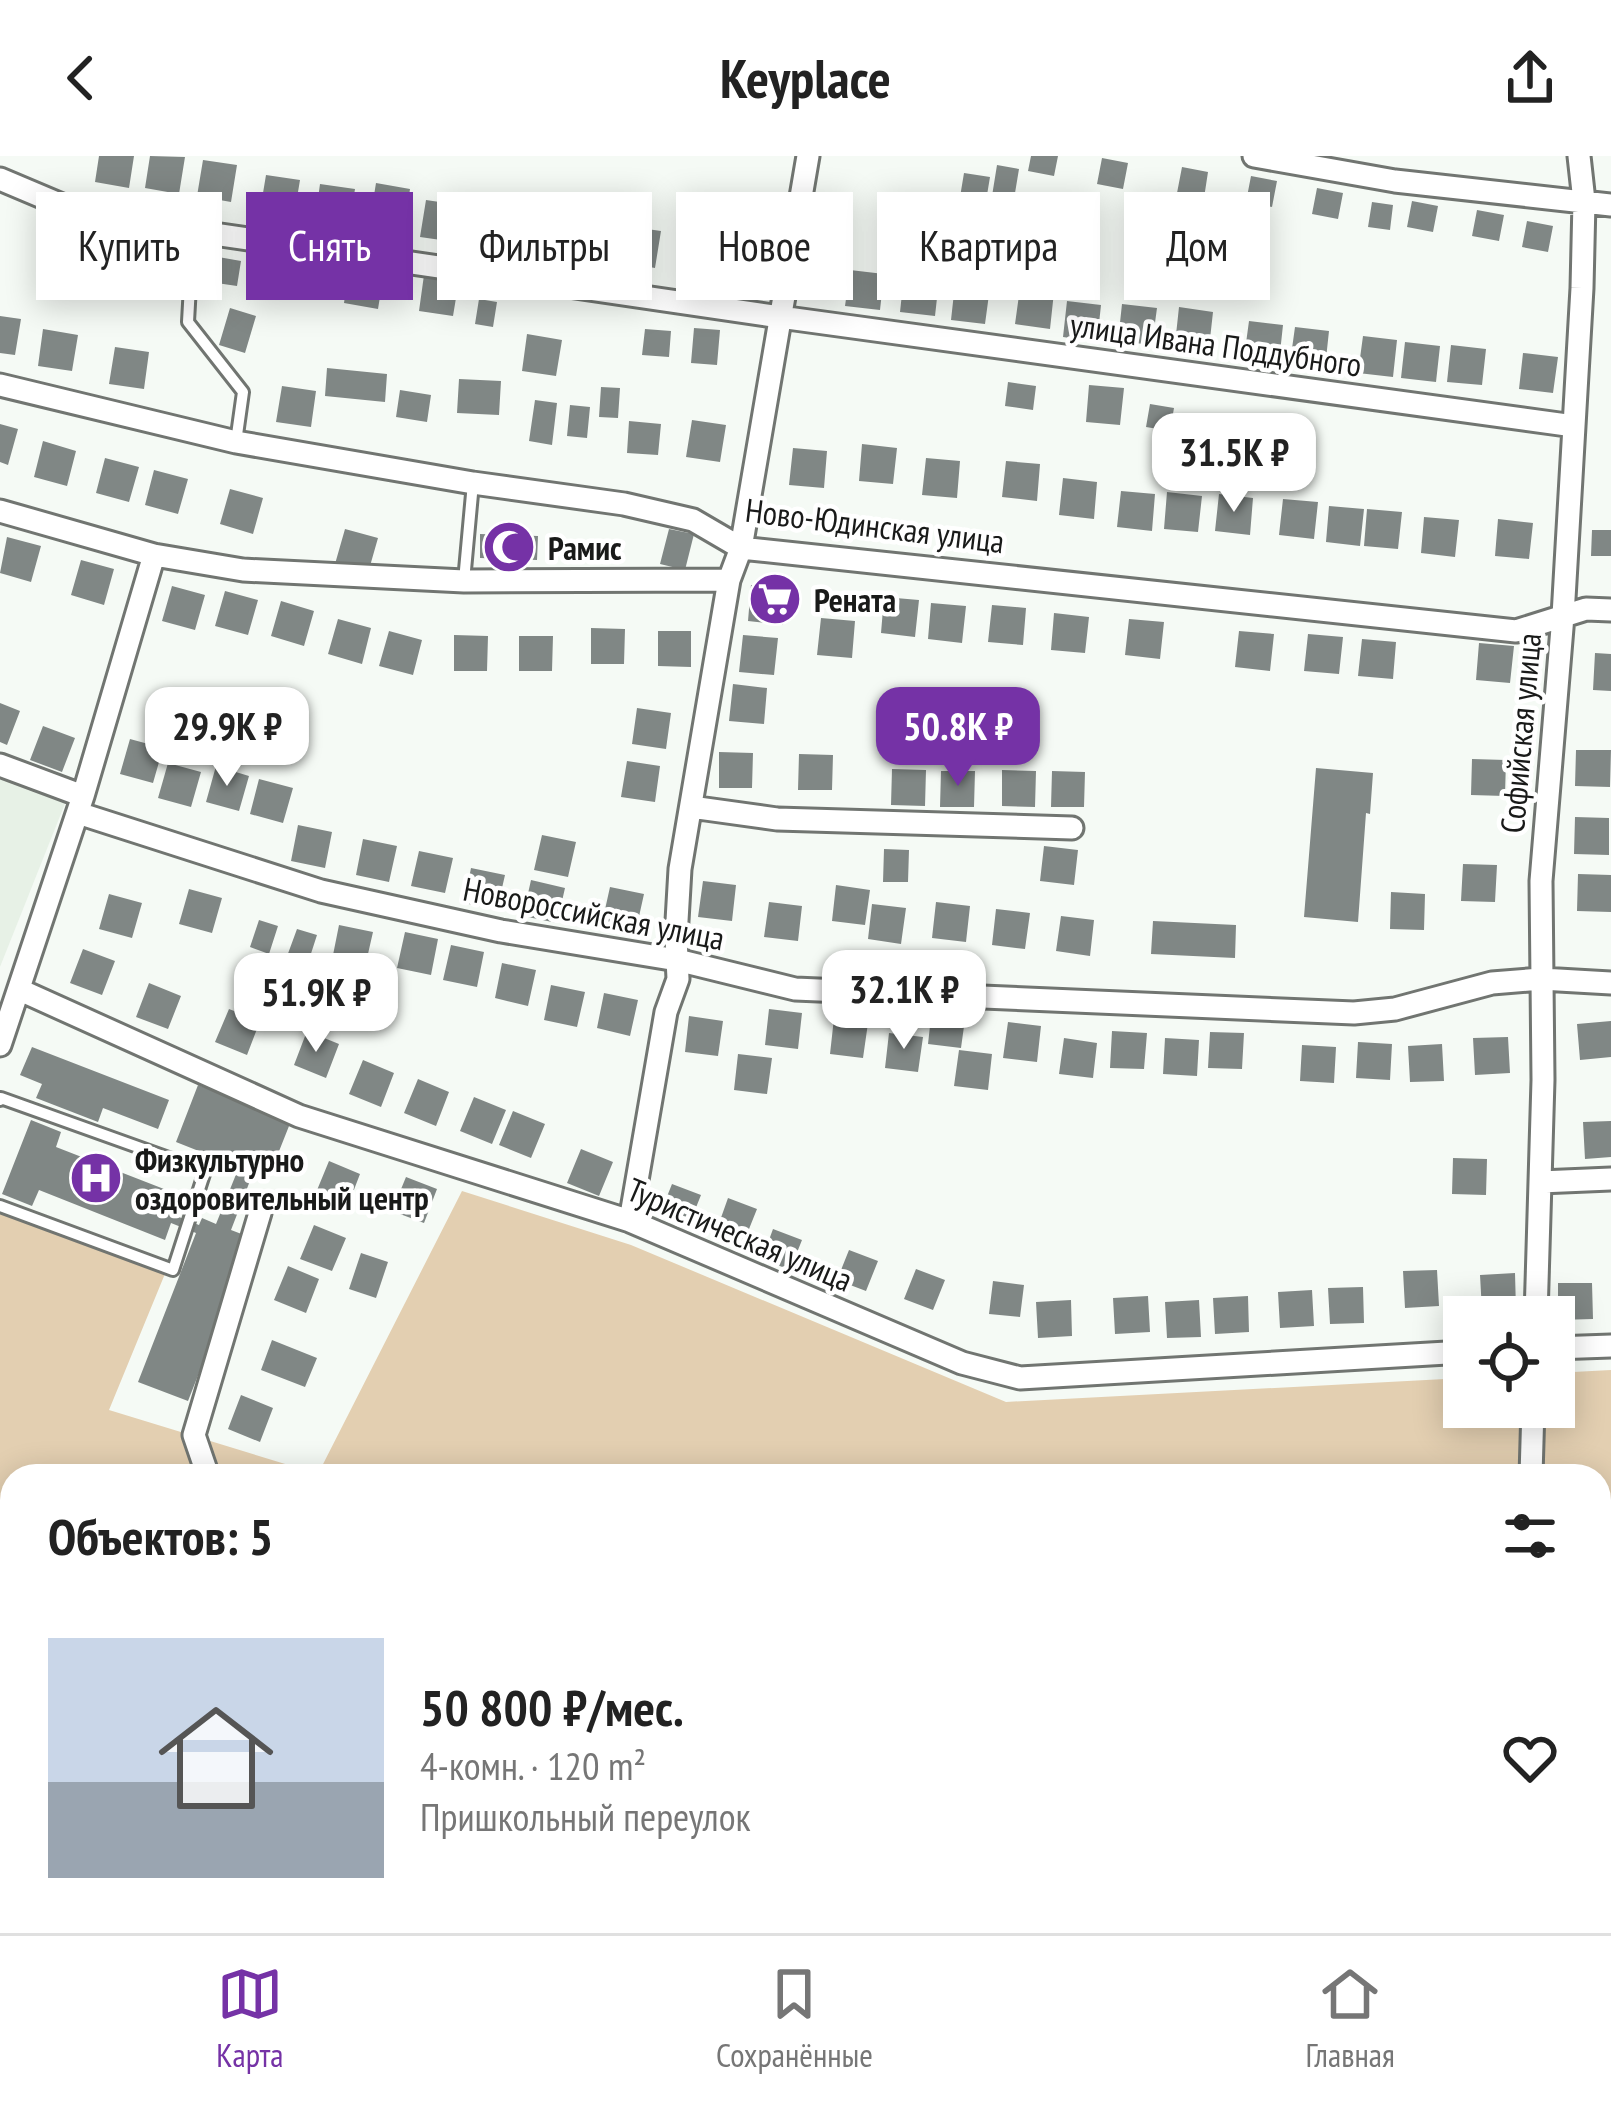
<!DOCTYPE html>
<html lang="ru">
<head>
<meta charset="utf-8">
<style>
	:root { --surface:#fff; --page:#f2f2f2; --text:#222; --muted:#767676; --line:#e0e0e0; --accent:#7532a6 }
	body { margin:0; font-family:"PT Sans Narrow",sans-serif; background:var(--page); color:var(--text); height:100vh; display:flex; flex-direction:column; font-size:45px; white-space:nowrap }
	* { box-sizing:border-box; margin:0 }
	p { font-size:39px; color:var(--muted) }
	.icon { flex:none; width:66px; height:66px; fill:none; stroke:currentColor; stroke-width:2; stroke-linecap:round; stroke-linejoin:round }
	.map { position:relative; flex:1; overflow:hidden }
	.sheet { position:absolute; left:0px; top:1308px; width:1611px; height:471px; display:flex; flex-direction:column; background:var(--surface); border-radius:36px 36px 0 0; box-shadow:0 6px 30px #0003 }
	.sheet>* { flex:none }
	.top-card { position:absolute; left:36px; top:36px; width:1539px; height:108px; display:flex; gap:24px }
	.controls { position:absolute; left:1443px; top:1140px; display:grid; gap:24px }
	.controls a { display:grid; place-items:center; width:132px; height:132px; border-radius:0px; background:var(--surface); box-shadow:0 6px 30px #0003; font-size:60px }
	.price { position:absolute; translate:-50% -102px; padding:0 27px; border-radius:24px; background:#fff; color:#222; font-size:39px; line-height:78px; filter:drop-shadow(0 3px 6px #0008) }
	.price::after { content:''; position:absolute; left:50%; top:72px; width:36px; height:27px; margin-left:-18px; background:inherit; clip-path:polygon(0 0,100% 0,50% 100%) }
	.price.selected { background:var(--accent); color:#fff }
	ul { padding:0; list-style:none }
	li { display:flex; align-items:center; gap:36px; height:300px; padding:0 48px }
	li span { display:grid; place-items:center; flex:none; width:336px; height:240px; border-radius:0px; color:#555 }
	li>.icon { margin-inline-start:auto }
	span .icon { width:144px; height:144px; fill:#fffc; stroke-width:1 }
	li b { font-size:51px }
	h2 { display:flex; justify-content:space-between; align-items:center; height:144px; padding:0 48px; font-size:51px }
	.pill { padding:0 42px; border-radius:0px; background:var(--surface); box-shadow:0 6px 30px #0003; font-size:42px; line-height:108px }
	.pill.selected { background:var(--accent); color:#fff }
	header { display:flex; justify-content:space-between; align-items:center; height:156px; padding:0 48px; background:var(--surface); font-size:54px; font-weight:700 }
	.dock { display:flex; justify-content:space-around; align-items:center; height:168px; border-top:3px solid var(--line); background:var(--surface); font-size:33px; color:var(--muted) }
	.dock a { display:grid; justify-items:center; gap:6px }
	.dock .selected { color:var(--accent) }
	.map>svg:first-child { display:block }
	.built { fill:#e7f1e6 }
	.green { fill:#e3cfb1; fill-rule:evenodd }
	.building { fill:#808785 }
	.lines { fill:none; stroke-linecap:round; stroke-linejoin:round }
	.service-casing { stroke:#717571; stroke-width:16 }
	.minor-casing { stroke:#717571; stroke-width:27 }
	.service { stroke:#fff; stroke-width:10 }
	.minor { stroke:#fff; stroke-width:21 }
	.labels { text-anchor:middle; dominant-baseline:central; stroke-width:9; stroke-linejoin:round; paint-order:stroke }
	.street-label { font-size:33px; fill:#191a19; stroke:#fff }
	.poi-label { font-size:33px; font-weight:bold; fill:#191a19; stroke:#fff; text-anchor:start }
</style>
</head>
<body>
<header><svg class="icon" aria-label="back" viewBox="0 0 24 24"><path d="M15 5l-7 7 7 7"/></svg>Keyplace<svg class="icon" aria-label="share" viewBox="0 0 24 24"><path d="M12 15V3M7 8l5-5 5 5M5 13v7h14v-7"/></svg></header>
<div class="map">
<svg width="1611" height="1777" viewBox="0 0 1611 1777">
	<rect width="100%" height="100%" fill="#f5faf5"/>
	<path class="built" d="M0,623L66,645L0,811Z"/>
	<path class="green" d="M462,1035L631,1089L1006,1246L1464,1222V1251H1554V1217L1611,1214V1777H0V1049L169,1108L109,1254L318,1318ZM12,1320H1599V1767H12Z"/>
	<path class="building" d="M99,0H134L129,32L95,26Z
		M150,0L185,1L179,38L145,32Z
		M1031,0H1058L1054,20L1028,15Z
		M1102,2L1128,7L1123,33L1097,28Z
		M203,4L237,9L231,46L197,40Z
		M997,9L1019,13L1014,43L992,40Z
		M1182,11L1208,16L1204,42L1177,37Z
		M964,17L990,21L986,45L960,41Z
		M266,19L300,24L294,60L260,55Z
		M1251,20L1277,25L1272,51L1246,46Z
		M376,27L410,33L405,69L370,64Z
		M320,28L355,33L349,70L315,64Z
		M1317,32L1343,37L1338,63L1312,58Z
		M736,39L770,45L764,81L730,76Z
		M426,44L460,49L455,86L420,81Z
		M1412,45L1438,50L1433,76L1407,71Z
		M1372,46L1393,49L1390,74L1368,71Z
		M484,52L519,57L513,94L479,88Z
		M1477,54L1504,59L1499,85L1472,80Z
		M535,61L570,66L564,102L530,97Z
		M1527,65L1553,70L1548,96L1522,91Z
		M42,67L77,72L71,108L37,103Z
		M626,70L661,75L655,112L621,106Z
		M91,87L134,102L124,133L80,118Z
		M721,92L755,97L749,133L715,128Z
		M207,99L241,105L237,130L203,125Z
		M349,111L384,116L378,153L344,147Z
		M850,114L884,118L880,154L845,150Z
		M424,119L459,124L453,160L419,155Z
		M904,119L939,124L935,160L900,156Z
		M955,128L990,131L985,168L951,164Z
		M1020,132L1054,136L1050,173L1015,168Z
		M479,143L497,146L493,171L475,168Z
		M1067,145L1101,149L1097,186L1063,181Z
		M1122,148L1157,152L1152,189L1118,185Z
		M1179,151L1213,156L1209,192L1175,188Z
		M230,152L256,160L245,197L219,189Z
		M0,160L21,163L15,199L0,197Z
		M1249,165L1283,169L1279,206L1244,202Z
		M1295,171L1329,175L1325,212L1290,207Z
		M694,172L720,174L717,209L691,207Z
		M43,173L78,179L72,215L38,210Z
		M645,173L671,175L669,201L642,199Z
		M527,178L562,184L556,220L522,215Z
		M1363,180L1397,184L1393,221L1358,217Z
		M1405,186L1440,190L1436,226L1401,222Z
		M1451,189L1486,193L1482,229L1447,226Z
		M115,191L149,196L144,233L109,228Z
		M1523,197L1558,201L1553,237L1519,233Z
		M327,212L387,218L385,246L325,240Z
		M459,223L501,225L499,259L457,257Z
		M1008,226L1036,230L1033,254L1005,250Z
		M1089,229L1124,232L1120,269L1086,266Z
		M282,230L316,235L311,271L276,266Z
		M601,231L620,232L618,262L599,261Z
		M400,234L431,239L427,266L396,261Z
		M535,244L557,247L552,289L529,285Z
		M1150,248L1174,252L1170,275L1146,271Z
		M570,249L590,251L587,282L567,280Z
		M692,264L726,269L720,306L686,301Z
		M629,265L661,268L658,299L627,297Z
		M0,268L18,273L8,309L0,306Z
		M43,285L76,295L67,330L34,321Z
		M862,288L897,292L893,328L859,325Z
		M793,292L827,295L824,332L789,329Z
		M105,302L139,311L129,346L96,337Z
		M926,302L960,305L957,342L922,339Z
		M1006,305L1040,308L1037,345L1002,341Z
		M154,314L188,323L178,358L145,349Z
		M1063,322L1097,326L1094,363L1059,359Z
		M230,333L263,342L253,378L220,368Z
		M1121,335L1155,338L1152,375L1117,371Z
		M1167,336L1202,340L1198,376L1164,373Z
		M1219,338L1253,342L1250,379L1215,375Z
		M1283,343L1318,346L1314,383L1279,379Z
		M1329,350L1364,353L1360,390L1326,386Z
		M1367,353L1402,356L1398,393L1364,390Z
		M1424,361L1459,364L1455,401L1421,397Z
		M1498,363L1533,367L1529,403L1495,400Z
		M345,373L378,382L368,417L335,408Z
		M669,373L694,378L685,414L660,408Z
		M1592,374H1611V400H1591Z
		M480,378L538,380L537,404L480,402Z
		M7,381L41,390L31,426L0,417Z
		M81,404L114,413L104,449L71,439Z
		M751,429L786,432L783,469L748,465Z
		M172,430L205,439L195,474L162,465Z
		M225,435L258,444L248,479L215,470Z
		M884,441L919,444L915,481L881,477Z
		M281,445L314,455L304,490L271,480Z
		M931,447L966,450L962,487L928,483Z
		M992,449L1026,452L1023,489L988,486Z
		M1054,457L1089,461L1085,497L1051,494Z
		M821,462L855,465L852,502L817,499Z
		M338,463L371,472L362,508L328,498Z
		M1129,463L1164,466L1160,503L1125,499Z
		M591,472L625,473L624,508H591Z
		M389,475L422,484L413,519L379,510Z
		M658,475H691V511L658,510Z
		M1239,475L1274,478L1270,515L1235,511Z
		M1308,478L1343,481L1339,518L1304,515Z
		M454,479L488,480L487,515H454Z
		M743,479L778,482L774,519L739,516Z
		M519,480H553L552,515H519Z
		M1362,483L1396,486L1393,523L1358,520Z
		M1479,487L1514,490L1510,527L1476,524Z
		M1595,497L1611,498V535L1593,534Z
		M733,528L767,532L764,568L729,565Z
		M0,547L20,555L7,589L0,586Z
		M637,552L671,557L666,593L632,588Z
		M43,570L75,582L62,616L30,604Z
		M130,583L163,592L153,627L120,618Z
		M1576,594H1611L1610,631L1575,630Z
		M719,596L753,597L752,632H719Z
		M799,598L833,599L832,634H798Z
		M1472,603L1506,604L1505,640L1471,639Z
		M627,605L660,610L655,646L621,641Z
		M168,607L201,616L191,651L158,642Z
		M216,610L249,620L239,655L206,646Z
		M1316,612L1373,617L1370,658L1366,657L1358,766L1304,761Z
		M892,613L926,614L925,650L891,649Z
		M1002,614L1036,615L1035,651L1002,650Z
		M941,615H975L974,651H940Z
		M1052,615L1085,616L1084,651H1051Z
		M259,623L293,632L283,667L250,658Z
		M1575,661L1609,662V699L1574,698Z
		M298,669L332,676L325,712L291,705Z
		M542,679L576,686L568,721L534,714Z
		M363,683L397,690L389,726L356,719Z
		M1044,690L1078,694L1074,729L1040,725Z
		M884,693L909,694L908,726H883Z
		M419,695L453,702L445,737L411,730Z
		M1463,708L1497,709L1495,746L1461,745Z
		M471,712L505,719L497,754L464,747Z
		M1578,718L1611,719V756L1577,755Z
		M531,724L565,732L557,767L523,760Z
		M703,725L736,729L732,765L698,761Z
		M836,729L870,734L865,769L832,765Z
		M610,731L644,738L636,774L602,767Z
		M189,733L222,742L212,777L179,768Z
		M1391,736L1425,738L1424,774L1390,773Z
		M109,738L142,747L132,782L99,773Z
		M769,746L802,750L798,785L764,781Z
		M936,746L970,750L966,786L932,782Z
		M872,748L906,752L901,788L868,783Z
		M996,753L1030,757L1025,793L992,789Z
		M1061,760L1094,764L1090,800L1056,795Z
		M259,764L278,770L269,798L250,791Z
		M1153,765L1236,769L1235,802L1151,798Z
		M339,769L373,776L365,811L332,804Z
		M297,773L317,779L307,810L286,803Z
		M405,776L438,783L431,819L397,812Z
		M451,789L484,796L477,831L443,824Z
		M83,793L115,805L102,839L70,827Z
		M502,807L536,814L528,850L495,842Z
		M149,827L181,840L168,873L136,861Z
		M551,829L585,836L577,871L544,864Z
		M604,837L638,844L630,880L597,872Z
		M932,852L966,856L961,892L928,888Z
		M229,853L260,865L247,899L215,886Z
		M769,853L802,857L798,893L765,889Z
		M689,860L723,865L718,900L685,896Z
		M834,862L868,867L863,902L830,898Z
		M1611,865V901L1580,904L1577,868Z
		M1008,866L1041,870L1037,906L1003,902Z
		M307,875L339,888L326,922L294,909Z
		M1112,875L1147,877L1144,913L1110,912Z
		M1210,876L1244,877L1242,913L1208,912Z
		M889,877L923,881L918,916L885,912Z
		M1508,881L1510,917L1475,919L1473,882Z
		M1064,882L1097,887L1093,922L1059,918Z
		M1165,882L1199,884L1197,920L1163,918Z
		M1358,886L1392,888L1390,924L1356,922Z
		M1442,888L1444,925L1410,926L1408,890Z
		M1302,889L1336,891L1334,927L1300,925Z
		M32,891L169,944L158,973L103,952L98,966L36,942L42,928L20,919Z
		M959,894L992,898L988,934L954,930Z
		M738,898L772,902L767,938L734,934Z
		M363,904L394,917L381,951L349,938Z
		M418,923L449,936L436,970L404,957Z
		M198,929L291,965L268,1023L253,1017L231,1074L252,1082L188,1245L138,1226L196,1077L171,1067L165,1084L39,1034L32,1050L2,1038L31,964L61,976L56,991L182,1040L174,1059L199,1069L202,1062L216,1068L239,1011L176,986Z
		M474,941L506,954L492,988L460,975Z
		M513,955L545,968L531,1002L499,989Z
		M1611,965V1001L1585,1003L1583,966Z
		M581,993L613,1006L599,1040L567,1027Z
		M1453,1002L1487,1003L1486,1039L1452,1038Z
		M329,1005L360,1018L347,1052L315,1039Z
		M406,1021L437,1033L424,1067L392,1055Z
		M672,1028L701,1039L689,1069L660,1058Z
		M728,1042L757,1053L745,1083L717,1073Z
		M314,1069L346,1082L332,1115L300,1103Z
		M773,1073L802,1084L790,1114L762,1103Z
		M849,1094L878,1105L866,1135L837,1124Z
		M361,1097L388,1106L376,1142L349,1133Z
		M288,1110L319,1123L306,1157L274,1144Z
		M916,1113L945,1124L933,1154L904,1143Z
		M1437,1114L1439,1150L1405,1152L1403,1115Z
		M1515,1117L1516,1154L1482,1155L1480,1119Z
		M993,1125L1024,1129L1020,1161L989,1158Z
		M1558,1127H1592L1593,1163L1558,1164Z
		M1363,1131L1364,1167L1330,1168L1328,1132Z
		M1312,1134L1314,1170L1280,1172L1278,1136Z
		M1148,1140L1150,1176L1115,1178L1113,1142Z
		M1248,1140L1249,1176L1215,1178L1213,1142Z
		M1071,1144L1072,1180L1038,1182L1036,1146Z
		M1199,1144L1201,1181L1167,1182L1165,1146Z
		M272,1184L317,1202L305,1231L261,1214Z
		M241,1239L273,1252L260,1286L228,1273Z"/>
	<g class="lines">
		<g class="service-casing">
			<path id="service" d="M193,75L188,166L243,236L236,286
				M464,425L473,327
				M0,944L1,942L205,1015L173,1114L0,1050"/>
		</g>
		<g class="minor-casing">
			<path id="minor" d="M1254,0L1395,25L1611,49
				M0,23L71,53L193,75L780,161L1574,270
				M0,229L236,286L473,327L624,348L693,364L741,392L1516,475L1586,453L1611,454
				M0,355L154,399L243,414L464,425L729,424
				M0,609L83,640
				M691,651L777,663L1072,672
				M78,657L321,735L501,775L677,804L795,833L1354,857L1395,853L1492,827L1541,823L1611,827
				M20,834L299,960L630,1065L962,1207L1020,1222L1464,1196
				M0,889L83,640L154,399
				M1540,1026L1611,1023
				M630,1065L666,856L678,823L676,782L680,713L729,424L741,392L808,0
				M1536,1161L1543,924L1541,725L1563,460L1582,132L1584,45L1579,0
				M1554,1192L1611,1190
				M208,1320L194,1279L260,1057
				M1531,1320L1533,1251
				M1599,1534L1611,1563
				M0,1610L12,1615
				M604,1767L631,1777"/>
		</g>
		<use href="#service" class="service"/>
		<use href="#minor" class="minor"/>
	</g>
	<defs>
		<g id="mosque-disc" transform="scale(2.7)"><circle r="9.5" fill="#7532a6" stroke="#fff"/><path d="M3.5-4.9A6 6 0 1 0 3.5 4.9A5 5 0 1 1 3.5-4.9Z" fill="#fff"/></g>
		<g id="supermarket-disc" transform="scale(2.7)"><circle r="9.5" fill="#7532a6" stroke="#fff"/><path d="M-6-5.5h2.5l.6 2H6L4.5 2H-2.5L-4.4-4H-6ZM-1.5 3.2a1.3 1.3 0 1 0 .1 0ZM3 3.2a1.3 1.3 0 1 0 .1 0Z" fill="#fff"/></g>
		<g id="hospital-disc" transform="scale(2.7)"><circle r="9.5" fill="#7532a6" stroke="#fff"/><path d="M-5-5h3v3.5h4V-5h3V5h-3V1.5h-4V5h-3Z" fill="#fff"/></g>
	</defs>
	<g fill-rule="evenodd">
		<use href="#mosque-disc" x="509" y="391"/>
		<use href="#supermarket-disc" x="775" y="443"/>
		<use href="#hospital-disc" x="96" y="1022"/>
	</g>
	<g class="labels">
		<g class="street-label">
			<text transform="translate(1216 188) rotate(8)">улица Ивана Поддубного</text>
			<text transform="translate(875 369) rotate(7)">Ново-Юдинская улица</text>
			<text transform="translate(1520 577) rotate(-85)">Софийская улица</text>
			<text transform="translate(594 757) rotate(11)">Новороссийская улица</text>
			<text transform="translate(740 1078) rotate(23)">Туристическая улица</text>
		</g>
		<g class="poi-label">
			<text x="548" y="391">Рамис</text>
			<text x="814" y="443">Рената</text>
			<text x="135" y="1003">Физкультурно<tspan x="135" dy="38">оздоровительный центр</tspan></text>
		</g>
	</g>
</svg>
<div class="controls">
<a><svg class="icon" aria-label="locate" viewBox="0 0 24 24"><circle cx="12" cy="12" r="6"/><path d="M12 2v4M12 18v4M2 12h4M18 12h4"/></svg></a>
</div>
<b class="price" style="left:1234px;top:359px">31.5K ₽</b>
<b class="price" style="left:227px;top:633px">29.9K ₽</b>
<b class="price selected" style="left:958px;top:633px">50.8K ₽</b>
<b class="price" style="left:904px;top:896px">32.1K ₽</b>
<b class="price" style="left:316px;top:899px">51.9K ₽</b>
<div class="top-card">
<a class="pill">Купить</a>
<a class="pill selected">Снять</a>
<a class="pill">Фильтры</a>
<a class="pill">Новое</a>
<a class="pill">Квартира</a>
<a class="pill">Дом</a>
</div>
<section class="sheet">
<h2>Объектов: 5<svg class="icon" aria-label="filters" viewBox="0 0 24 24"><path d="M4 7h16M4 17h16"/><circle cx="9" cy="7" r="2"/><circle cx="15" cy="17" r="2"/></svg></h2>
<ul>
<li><span style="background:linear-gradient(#c9d6e8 60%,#9aa5b1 0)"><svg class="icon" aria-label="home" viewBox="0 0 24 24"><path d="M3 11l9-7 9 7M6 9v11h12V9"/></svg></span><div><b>50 800 ₽/мес.</b><p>4-комн. · 120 m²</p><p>Пришкольный переулок</p></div><svg class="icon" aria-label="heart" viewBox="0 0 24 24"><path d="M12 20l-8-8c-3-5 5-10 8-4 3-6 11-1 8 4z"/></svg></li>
</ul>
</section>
</div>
<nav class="dock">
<a class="selected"><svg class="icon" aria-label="map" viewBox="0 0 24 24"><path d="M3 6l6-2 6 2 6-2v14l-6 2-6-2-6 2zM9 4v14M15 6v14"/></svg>Карта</a>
<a><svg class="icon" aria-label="saved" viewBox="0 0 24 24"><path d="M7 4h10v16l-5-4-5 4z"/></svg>Сохранённые</a>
<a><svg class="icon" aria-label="home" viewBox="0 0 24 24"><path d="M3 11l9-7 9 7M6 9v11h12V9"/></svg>Главная</a>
</nav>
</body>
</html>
